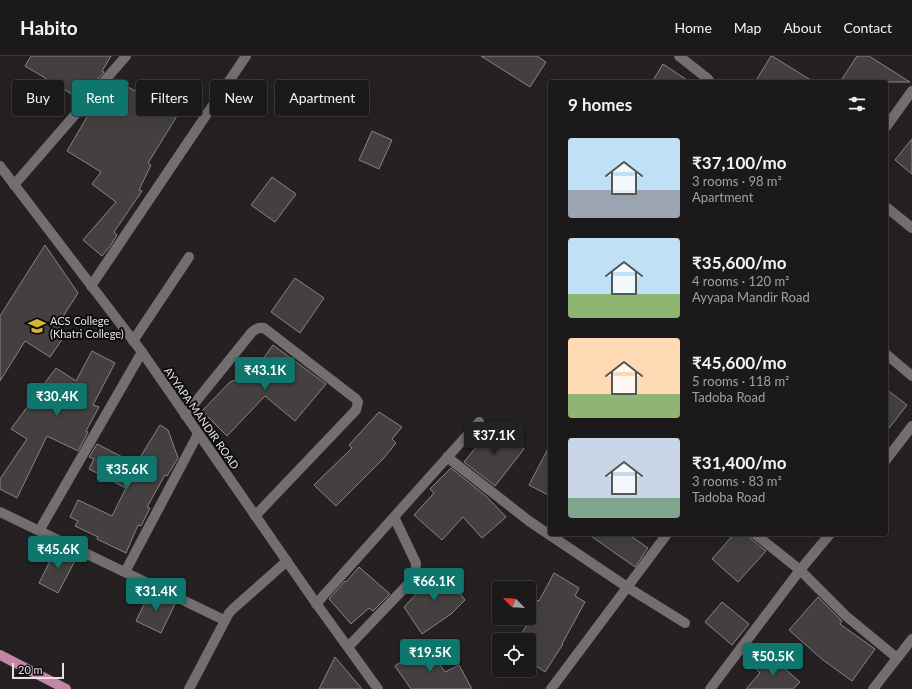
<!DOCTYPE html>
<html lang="en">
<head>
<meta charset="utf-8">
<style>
	:root { --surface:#1c191a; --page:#292627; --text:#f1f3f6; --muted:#a0a0a2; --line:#3a3839; --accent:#0f766e }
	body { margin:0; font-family:Lato,sans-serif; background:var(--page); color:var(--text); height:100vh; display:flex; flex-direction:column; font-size:15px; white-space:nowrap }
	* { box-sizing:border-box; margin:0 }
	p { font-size:13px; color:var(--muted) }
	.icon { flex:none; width:22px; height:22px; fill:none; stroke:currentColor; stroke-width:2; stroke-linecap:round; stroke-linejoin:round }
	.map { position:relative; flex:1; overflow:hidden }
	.details { position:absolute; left:548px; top:24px; width:340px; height:456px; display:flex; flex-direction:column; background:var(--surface); border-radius:4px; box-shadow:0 4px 16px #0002,0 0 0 1px var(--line) }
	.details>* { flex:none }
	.banner { position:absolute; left:12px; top:24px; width:380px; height:36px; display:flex; gap:8px }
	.needle { width:26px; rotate:294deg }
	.buttons { position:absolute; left:492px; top:525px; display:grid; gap:8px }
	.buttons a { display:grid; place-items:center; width:44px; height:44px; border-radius:4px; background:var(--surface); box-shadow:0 4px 16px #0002,0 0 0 1px var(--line); font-size:20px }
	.scale { position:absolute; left:12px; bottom:10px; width:52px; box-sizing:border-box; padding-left:4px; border:2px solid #e3e1e1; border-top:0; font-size:11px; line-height:14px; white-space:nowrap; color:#e3e1e1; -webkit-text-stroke:3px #0d0b0c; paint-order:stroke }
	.price { position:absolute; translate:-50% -34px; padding:0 9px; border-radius:4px; background:var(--accent); color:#fff; font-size:13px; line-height:26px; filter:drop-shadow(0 1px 2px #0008) }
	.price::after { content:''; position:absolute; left:50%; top:24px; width:12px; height:9px; margin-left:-6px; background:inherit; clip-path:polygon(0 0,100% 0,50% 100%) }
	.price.selected { background:#222; color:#fff }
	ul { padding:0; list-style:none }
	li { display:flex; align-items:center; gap:12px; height:100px; padding:0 20px }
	li span { display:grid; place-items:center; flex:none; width:112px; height:80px; border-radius:4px; color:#555 }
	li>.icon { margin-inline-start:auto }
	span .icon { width:48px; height:48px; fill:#fffc; stroke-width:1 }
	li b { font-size:17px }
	h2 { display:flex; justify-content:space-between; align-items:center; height:48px; padding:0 20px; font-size:17px }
	.tag { padding:0 14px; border-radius:4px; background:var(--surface); box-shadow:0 4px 16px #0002,0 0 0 1px var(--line); font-size:14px; line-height:36px }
	.tag.selected { background:var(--accent); color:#fff }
	header { display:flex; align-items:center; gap:24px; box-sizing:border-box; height:56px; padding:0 20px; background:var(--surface); border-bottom:1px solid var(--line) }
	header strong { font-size:19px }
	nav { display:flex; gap:22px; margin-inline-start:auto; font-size:14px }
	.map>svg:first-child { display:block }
	.building { fill:#444040; stroke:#898484 }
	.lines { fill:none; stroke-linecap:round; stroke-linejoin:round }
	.minor { stroke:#736e6f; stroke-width:10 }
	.tertiary { stroke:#736e6f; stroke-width:10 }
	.primary { stroke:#c286a7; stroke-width:10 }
	.labels { text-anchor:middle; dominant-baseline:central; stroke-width:4; stroke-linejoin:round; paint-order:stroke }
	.poi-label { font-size:11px; fill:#e3e1e1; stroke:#0d0b0c; text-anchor:start }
	.street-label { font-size:11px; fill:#e3e1e1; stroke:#0d0b0c }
</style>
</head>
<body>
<header>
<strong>Habito</strong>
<nav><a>Home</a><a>Map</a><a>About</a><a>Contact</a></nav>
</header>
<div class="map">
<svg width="912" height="633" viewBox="0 0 912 633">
	<rect width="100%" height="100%" fill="#252122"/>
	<path class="building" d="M31,0H111L102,15L104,16L80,43L25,10Z
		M481,0H537L546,6L530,31Z
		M771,0H772L814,26H755Z
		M857,0H869L910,26H840Z
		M663,8L690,26H652Z
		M115,23L177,60L148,107L151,109L139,134L142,135L114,176L117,179L111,189L102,200L83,184L116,146L92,128L101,116L67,95L93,51L91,50Z
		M372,75L392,84L379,113L359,104Z
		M912,83V118L895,104Z
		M272,121L296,138L275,166L251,149Z
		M45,189L78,237L62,262L64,264L57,275L65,279L50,301L25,285L0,325V260Z
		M295,222L324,242L300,277L271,256Z
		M273,289L326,328L295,365L265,340L227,380L202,355L230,326L250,318L255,303L260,307Z
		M92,295L115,307L93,349L99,351L86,375L88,376L85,382L78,395L47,380L17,442L0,433V423L27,383L11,373L56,312L76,325Z
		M886,333L907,349L886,376Z
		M379,356L402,371L392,383L396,387L383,403L336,450L314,429L352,392L349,389Z
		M160,369L168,374L178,402L167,420L165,419L147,451L150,452L141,470L138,469L126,497L97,483L98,481L75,470L78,465L70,461L78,444L112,460L126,432L89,413L94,403L89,401L97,388L136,408Z
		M494,369L524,393L495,430L464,406Z
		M550,389V440L529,429Z
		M451,412L487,441L506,461L482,482L463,461L442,484L414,459L434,437L430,433Z
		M588,478H628L648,492L635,511Z
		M734,478H749L751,483L766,495L738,526L712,503Z
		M57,491L77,501L58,537L39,527Z
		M359,511L390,538L373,555L369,552L351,568L329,543L345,525L346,526Z
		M441,512L465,544L451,558L422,578L404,551Z
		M554,517L579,532L575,540L585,546L562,588H563L545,616L529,605V584H517L527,569L524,568L527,562H529V559L538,544L539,545Z
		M150,536L175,548L161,577L136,565Z
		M818,541L842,565L840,568L875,593L852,625L823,604L789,574Z
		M722,546L749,568L732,589L705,566Z
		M426,588L445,616L459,609L472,633H411L395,610Z
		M768,598L800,626L793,633H746L760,617L756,613Z
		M335,601L362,633H319Z"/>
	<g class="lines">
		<path class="minor" d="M679,0L708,23L710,26
			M886,71L912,35
			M14,129L126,0
			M886,151L912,172
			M91,230L246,0
			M133,285L189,201
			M886,298L912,320
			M185,359L252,276C256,273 259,271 264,272L356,343L358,346L356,354L255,460
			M447,401L529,465L627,531L685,567
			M886,404L912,370
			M0,456L224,564
			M39,475L142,296
			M755,478L800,514L846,560L897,602
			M125,516L198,378
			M316,548L479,366
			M348,591L412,524C415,518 416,514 416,507L394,461
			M189,633L229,557L234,552L287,505
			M551,633L667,478
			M710,633L800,514L830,478
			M873,633L912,583"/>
		<path class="tertiary" d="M0,110L142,296L313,543L378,633"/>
		<path class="primary" d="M0,599L66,633"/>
	</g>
	<defs>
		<g id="university-bare" transform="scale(1.38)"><path d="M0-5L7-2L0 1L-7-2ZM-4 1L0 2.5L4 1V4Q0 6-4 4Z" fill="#d6b534" stroke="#0d0b0c" stroke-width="2.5" paint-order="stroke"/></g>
	</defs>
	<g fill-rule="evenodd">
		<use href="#university-bare" x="37" y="270"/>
	</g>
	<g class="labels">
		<g class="poi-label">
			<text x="50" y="264">ACS College<tspan x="50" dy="13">(Khatri College)</tspan></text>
		</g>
		<g class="street-label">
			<text transform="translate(202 362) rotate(55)">AYYAPA MANDIR ROAD</text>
		</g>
	</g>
</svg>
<div class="buttons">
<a><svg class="needle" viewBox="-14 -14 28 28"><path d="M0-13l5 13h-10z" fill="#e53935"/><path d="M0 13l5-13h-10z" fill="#a0a0a2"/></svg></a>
<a><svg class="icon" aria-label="locate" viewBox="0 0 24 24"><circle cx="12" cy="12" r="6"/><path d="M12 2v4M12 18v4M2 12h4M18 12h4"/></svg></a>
</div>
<div class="scale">20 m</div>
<b class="price" style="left:265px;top:335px">₹43.1K</b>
<b class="price" style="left:57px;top:361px">₹30.4K</b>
<b class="price selected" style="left:494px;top:400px">₹37.1K</b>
<b class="price" style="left:127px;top:434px">₹35.6K</b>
<b class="price" style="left:58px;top:514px">₹45.6K</b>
<b class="price" style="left:434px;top:546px">₹66.1K</b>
<b class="price" style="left:156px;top:556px">₹31.4K</b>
<b class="price" style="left:430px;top:617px">₹19.5K</b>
<b class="price" style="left:773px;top:621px">₹50.5K</b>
<div class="banner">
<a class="tag">Buy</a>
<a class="tag selected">Rent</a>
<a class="tag">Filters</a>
<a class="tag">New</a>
<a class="tag">Apartment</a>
</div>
<section class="details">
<h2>9 homes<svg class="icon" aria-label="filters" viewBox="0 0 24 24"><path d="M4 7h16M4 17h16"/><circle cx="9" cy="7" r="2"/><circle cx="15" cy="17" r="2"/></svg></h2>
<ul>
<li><span style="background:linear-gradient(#bfe0f5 65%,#9aa5b1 0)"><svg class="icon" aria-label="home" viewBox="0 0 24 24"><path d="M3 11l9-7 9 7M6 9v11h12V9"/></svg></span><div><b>₹37,100/mo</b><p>3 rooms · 98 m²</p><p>Apartment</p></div></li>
<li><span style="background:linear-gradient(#bfe0f5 70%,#8fb573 0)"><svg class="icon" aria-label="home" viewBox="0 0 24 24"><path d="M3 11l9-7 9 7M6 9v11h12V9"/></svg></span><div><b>₹35,600/mo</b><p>4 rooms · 120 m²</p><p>Ayyapa Mandir Road</p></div></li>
<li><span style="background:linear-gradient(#ffd9b3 70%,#8fb573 0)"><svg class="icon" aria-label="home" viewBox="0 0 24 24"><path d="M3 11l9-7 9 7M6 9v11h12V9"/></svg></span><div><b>₹45,600/mo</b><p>5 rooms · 118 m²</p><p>Tadoba Road</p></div></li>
<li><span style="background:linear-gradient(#c9d6e8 75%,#7fa58c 0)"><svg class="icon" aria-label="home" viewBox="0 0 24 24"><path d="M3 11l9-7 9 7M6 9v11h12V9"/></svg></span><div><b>₹31,400/mo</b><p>3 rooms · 83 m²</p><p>Tadoba Road</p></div></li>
</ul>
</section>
</div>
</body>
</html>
